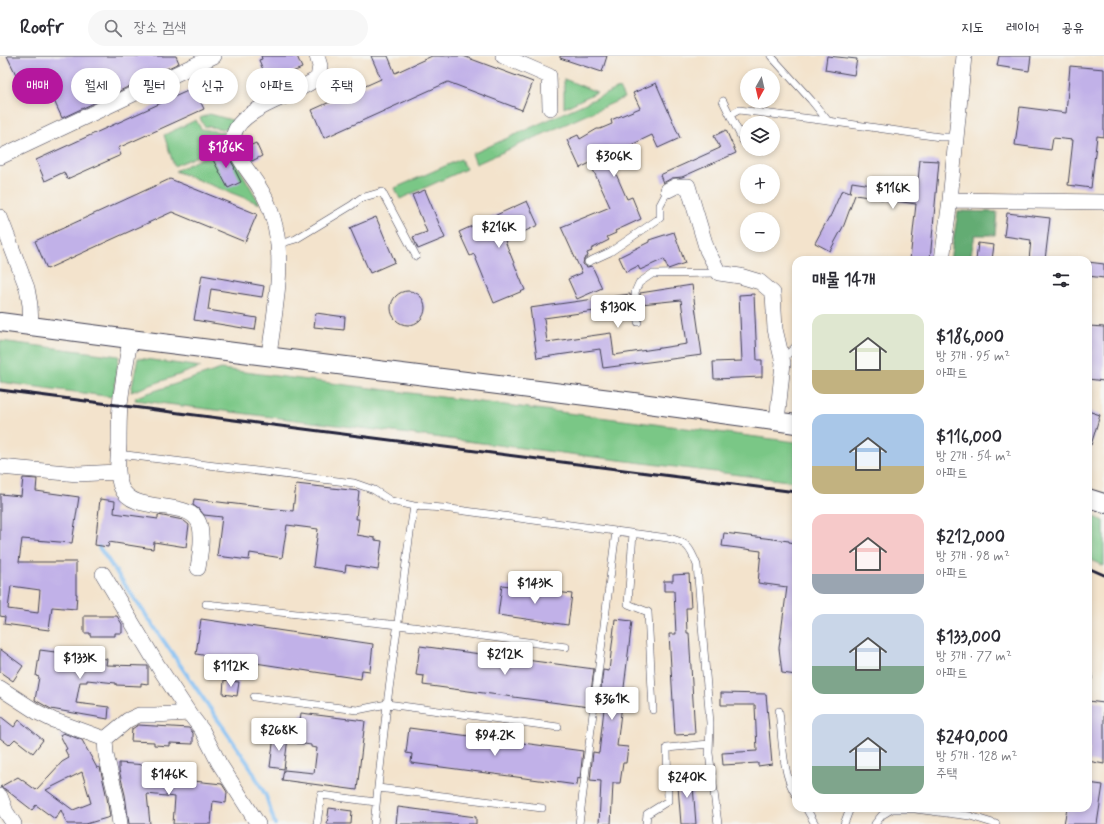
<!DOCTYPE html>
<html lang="ko">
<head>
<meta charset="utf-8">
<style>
	:root { --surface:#fff; --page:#f7f7f7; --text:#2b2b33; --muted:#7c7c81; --line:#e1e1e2; --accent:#b5179e }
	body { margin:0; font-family:Mynerve,"Poor Story",sans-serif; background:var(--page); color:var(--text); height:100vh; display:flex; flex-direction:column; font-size:15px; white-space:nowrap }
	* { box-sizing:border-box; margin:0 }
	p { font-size:13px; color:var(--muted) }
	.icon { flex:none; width:22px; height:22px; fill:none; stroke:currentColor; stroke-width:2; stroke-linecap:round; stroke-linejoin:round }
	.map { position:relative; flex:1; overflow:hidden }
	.panel { position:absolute; left:792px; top:200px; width:300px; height:556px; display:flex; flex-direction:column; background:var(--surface); border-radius:12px; box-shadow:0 2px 6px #0003 }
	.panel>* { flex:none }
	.top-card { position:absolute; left:12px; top:12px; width:380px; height:36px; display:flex; gap:8px }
	.needle { width:26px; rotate:188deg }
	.fabs { position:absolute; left:740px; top:12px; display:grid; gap:8px }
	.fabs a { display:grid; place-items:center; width:40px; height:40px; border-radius:50%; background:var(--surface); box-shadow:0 2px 6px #0003; font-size:20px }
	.price { position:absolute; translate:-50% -34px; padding:0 9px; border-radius:4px; background:#fff; color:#222; font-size:13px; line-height:26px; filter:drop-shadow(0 1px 2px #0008) }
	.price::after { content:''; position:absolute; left:50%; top:24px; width:12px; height:9px; margin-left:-6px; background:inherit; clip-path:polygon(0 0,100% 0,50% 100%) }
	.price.selected { background:var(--accent); color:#fff }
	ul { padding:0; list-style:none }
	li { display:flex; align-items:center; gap:12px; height:100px; padding:0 20px }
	li span { display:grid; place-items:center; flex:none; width:112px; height:80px; border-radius:12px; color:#555 }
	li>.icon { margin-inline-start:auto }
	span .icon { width:48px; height:48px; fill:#fffc; stroke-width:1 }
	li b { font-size:17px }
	h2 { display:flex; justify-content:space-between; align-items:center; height:48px; padding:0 20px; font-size:17px }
	.pill { padding:0 14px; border-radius:18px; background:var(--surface); box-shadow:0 2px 6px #0003; font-size:14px; line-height:36px }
	.pill.selected { background:var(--accent); color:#fff }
	header { display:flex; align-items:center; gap:24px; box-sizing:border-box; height:56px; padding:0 20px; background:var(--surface); border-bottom:1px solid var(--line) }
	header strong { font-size:19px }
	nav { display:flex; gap:22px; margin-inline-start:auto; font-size:14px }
	.search { width:280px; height:36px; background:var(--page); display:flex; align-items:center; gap:10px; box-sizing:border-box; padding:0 14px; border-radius:22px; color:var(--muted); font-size:15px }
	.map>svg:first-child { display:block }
	.green { fill:#7ac786; stroke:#4e7460 }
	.forest { fill:#63ac73; stroke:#426757 }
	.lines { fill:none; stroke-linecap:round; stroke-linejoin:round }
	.stream { stroke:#80bdf3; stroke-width:4 }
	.building { fill:#c1b1e8; fill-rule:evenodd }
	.service-casing { stroke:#413f51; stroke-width:8 }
	.minor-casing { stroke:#413f51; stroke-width:16 }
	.tertiary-casing { stroke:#413f51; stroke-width:20 }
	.service { stroke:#fff; stroke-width:7 }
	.minor { stroke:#fff; stroke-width:15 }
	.tertiary { stroke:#fff; stroke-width:18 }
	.rail { stroke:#22223b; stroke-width:3 }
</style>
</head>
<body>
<header>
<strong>Roofr</strong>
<div class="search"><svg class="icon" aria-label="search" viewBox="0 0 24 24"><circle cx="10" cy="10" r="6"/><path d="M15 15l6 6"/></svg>장소 검색</div>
<nav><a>지도</a><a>레이어</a><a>공유</a></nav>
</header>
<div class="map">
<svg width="1104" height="768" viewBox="0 0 1104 768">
	<rect width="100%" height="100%" fill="#f6f6f2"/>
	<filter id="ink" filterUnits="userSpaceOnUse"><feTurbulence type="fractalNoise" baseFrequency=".025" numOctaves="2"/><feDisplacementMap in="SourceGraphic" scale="8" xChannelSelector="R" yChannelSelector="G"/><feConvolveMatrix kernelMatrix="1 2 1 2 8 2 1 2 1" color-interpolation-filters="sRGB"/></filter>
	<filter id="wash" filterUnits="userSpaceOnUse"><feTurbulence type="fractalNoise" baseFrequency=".012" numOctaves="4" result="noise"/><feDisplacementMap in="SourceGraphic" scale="16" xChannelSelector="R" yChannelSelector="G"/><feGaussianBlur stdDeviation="0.9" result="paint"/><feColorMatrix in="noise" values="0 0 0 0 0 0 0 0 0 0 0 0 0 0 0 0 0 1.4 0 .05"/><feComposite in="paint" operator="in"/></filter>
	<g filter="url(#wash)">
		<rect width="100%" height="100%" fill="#f3e3cc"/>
		<path class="green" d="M564,23L597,36L564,52Z
			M619,32L624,42L476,108L472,98Z
			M210,58L235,65L230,74L204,70L200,62Z
			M196,64L201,73L228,77L227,87L174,110L164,79Z
			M229,89L230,96L260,148L175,115Z
			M461,103L466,113L400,143L395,132Z
			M0,285L119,300L113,341L0,326Z
			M138,302L201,311L131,336Z
			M221,313L796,386V426L135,344L136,341Z
			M1088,458L1104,465V510L1088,503Z"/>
		<path class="forest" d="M958,155L997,156L995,179H975L970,204H950Z"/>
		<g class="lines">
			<path class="stream" d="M99,491L249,709L266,740L275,768"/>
		</g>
		<g id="blocks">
			<path class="building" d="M7,0H176L179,7L62,62L46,27L30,34L22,31Z
				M261,0H297L302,12L268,26L259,4L262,3Z
				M371,0H388L395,17L432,0H463L533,26L522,54L448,26L324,82L312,54L381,23Z
				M560,0H607L602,16L560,2Z
				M827,0L857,3L854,19L825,14Z
				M999,0H1031L1029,15L997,10Z
				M1070,10L1104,13V81L1097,80L1091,132L1068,129L1073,84L1053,82L1051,94L1015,89L1020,51L1066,57Z
				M656,27L680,82L658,92L652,79L608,100L627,143L632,141L641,163L615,175L616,177L607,181L609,184L591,193L592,195L587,197L588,200L584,203L583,208L587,211L592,210L602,232L577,243L568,223L582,217L561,171L610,151L590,107L580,112L567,84L578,79L580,83L597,73H600L612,68L611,64L640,52L633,37Z
				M194,32L204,53L118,92L121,99L67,123L64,116L45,125L36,104Z
				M726,74L736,97L682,121L672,122L663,127L660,119L720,92L714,80Z
				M256,87L262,100L252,105L245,92Z
				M224,93L235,112H234L241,126L228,132L211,100Z
				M920,104L939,105L930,204H910L916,148L855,139L844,169L830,195L815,187L829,161H830L842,134L850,137L852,126L917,136Z
				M170,123L257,158L245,186L172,156L47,213L35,185Z
				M425,134L445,182L418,193L413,181L427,176L412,139Z
				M527,145L538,169L505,185L525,234L494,247L474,198L470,200L459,176Z
				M1007,157L1050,162L1045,204H1029L1031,184L1004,180Z
				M376,161L395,206L370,217L350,172Z
				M674,176L685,207L668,213L664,203L640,214L638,210L626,216L619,201L649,186V184Z
				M978,187L994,189L992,204H976Z
				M1088,206L1104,208V222L1088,220Z
				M202,219L264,230L262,241L211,233L208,254L257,262L255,274L194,264Z
				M692,229L702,299L603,312L600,293L537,302L530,252L630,238L631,250L544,262L547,286L611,277L614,299L687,288L681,244L641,248L640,237Z
				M391 252a17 17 0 1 1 34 0a17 17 0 1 1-34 0Z
				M754,238L757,304H762V321L714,323L713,306L742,305L739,239Z
				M316,257L345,261L344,274L314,271Z
				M1089,270L1104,271V325L1088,323Z
				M1088,355L1100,359L1091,389H1088Z
				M23,422L37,423L36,435L79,441L72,487L22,483L19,506H76V538H77L76,553L52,551L49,574L4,568L5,561L0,560V438L21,440ZM11,530L40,534L38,557L8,553Z
				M296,428L359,435L356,463H359L357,479L375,482V484L382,485L378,514L346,509L345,516L313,511L318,473L287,469L282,502L250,497L249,504L217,500L222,461L204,459L200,454L193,449L194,443L293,455Z
				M100,443L115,445L114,457L158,463V459L183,464L189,469L186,491L154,486L153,493L109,486L108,491L95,489Z
				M724,477L789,485V486L796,487V619L782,617L779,592L787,531L758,527L761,495L722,490Z
				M689,518L691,552H686L687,577H689L695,678L675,679L669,578H676L674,535H664V525H673V519Z
				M502,529L572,538L568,569L498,559Z
				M84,560H117L122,568V577H115V580H90V577H84Z
				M201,563L373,588L370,615L362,614L361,623L196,598Z
				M615,563L632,565L617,690L628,691L626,707H623L620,727H613L611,768H599L601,725L590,724L593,696L599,697L604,653L599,652L603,614L609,615Z
				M420,590L594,613L589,651L423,629L424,620L416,619Z
				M0,593L23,610L13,625L0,616Z
				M40,594L107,603L106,609L148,610V628L141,627V630L116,629V627L87,624V626H80L76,647L109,651L108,663L51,653L35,644L39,621L36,620Z
				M224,624L239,626L237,640L223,638Z
				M721,637L766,638L772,708L758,710V707L723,709L722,697L757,695L755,649H721Z
				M1088,645L1104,647V708L1088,705L1090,693H1088Z
				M301,657L365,665L357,734L282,724L284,714L314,717L317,692L311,691V689L297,687Z
				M0,660L14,671L19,664L43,684L33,697L15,683L9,689L0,682Z
				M138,669L189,672L193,677V688L170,687V690L154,689V686L131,685L132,673Z
				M409,672L583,695L580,723L578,722L577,729L411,707L412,698L406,697Z
				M63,677L82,684L97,712L100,711L107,742L110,761L86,768H67L61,754L55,763L36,749L32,754L5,733L0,731L18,721L36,734L62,706L69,702L65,694L67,693L60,679ZM82,716L91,747L73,754L46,734Z
				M274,680L288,682L284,713L270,711Z
				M119,707L147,709L146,720L222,728L227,736L226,747L213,745L211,768H173L175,741L147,738L150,768H129L125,739L119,714Z
				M692,717L696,768H681L677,718Z
				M1088,727L1103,729L1097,768H1064L1067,752H1088Z
				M398,751L476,761V768H396Z
				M329,752L352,755L351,768H327Z"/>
		</g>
	</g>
	<g filter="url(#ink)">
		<use href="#blocks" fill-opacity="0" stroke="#413f51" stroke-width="1"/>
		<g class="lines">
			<g class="service-casing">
				<path id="service" d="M771,0L811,44L828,65L940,81H956
					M723,45L743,85
					M730,59L739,54L828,65
					M279,188L296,183L352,149L361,142L382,136L416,200
					M588,206L610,196L660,162V149L668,134
					M638,266L635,236L639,227L652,218L719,217
					M784,305L787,299L796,290
					M118,398L354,427L374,434L391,445L414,450L443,452L668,482C687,486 690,491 697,509L710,667L709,697L718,768
					M633,477L628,548L648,556L653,654
					M206,548L398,569L566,591
					M1088,621H1089
					M254,641L357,654L387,648L558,671
					M779,655C782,678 782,720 796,739
					M378,732L542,752
					M806,752L815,768
					M317,768L321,739L376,746
					M374,768L387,648L409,484L414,450
					M579,768L616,475
					M646,768L647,758L668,745L667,692L709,688
					M844,768L850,752
					M875,768L882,759L892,753H915L970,760L996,768"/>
			</g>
			<g class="minor-casing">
				<path id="minor" d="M503,0L549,20L550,52
					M0,101L214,0
					M668,134L676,130H688L707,194L719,217L740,220L760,226L773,237L775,273L783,307L777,365
					M950,144L1104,146
					M0,161L27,232L30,249L31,270
					M942,204L950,144L964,0
					M130,283C127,305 122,327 120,349C119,362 119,376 119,389C118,403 116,417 121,431C133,461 193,440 200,470C203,484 200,498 198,512
					M269,300C274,257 286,204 273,162C270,152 265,140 259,131C251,117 229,95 234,78C239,58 275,45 292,37C301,32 310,27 318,22L320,10L317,0
					M0,411L78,418L117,416
					M103,518L158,610L189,657
					M0,632L37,656L53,664L105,683L106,699L116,740L120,768
					M105,683L128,664L139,659H155L189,657L202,674L219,707L258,768
					M0,740L6,756L14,768"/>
			</g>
			<g class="tertiary-casing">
				<path id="tertiary" d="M0,266L130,283L626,345L796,368
					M1088,442L1104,447"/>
			</g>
			<use href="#service" class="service"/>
			<use href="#minor" class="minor"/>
			<use href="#tertiary" class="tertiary"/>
			<path class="rail" d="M0,334L796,436
				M1088,512L1104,519"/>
		</g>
	</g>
</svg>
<div class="fabs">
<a><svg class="needle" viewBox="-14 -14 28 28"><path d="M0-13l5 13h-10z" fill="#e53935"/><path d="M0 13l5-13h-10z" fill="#7c7c81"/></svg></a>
<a><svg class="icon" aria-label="layers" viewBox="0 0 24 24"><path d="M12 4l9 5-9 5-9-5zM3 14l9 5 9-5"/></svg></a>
<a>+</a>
<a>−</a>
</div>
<b class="price selected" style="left:226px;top:113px">$186K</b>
<b class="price" style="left:614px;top:122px">$306K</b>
<b class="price" style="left:893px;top:154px">$116K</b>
<b class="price" style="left:499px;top:193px">$216K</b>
<b class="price" style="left:618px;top:273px">$130K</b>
<b class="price" style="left:535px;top:549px">$143K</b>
<b class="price" style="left:505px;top:620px">$212K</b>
<b class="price" style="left:80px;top:624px">$133K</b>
<b class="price" style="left:231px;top:632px">$112K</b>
<b class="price" style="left:612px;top:665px">$361K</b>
<b class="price" style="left:279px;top:696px">$268K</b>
<b class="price" style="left:495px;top:701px">$94.2K</b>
<b class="price" style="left:169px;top:740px">$146K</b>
<b class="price" style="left:687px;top:743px">$240K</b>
<div class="top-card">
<a class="pill selected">매매</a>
<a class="pill">월세</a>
<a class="pill">필터</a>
<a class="pill">신규</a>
<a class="pill">아파트</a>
<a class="pill">주택</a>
</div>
<section class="panel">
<h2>매물 14개<svg class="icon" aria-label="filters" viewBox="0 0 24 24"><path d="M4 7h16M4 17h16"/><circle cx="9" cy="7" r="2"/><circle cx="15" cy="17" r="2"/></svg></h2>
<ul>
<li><span style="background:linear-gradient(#dfe7d0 70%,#c2b280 0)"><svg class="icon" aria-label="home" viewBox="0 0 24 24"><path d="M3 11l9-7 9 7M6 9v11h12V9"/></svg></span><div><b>$186,000</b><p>방 3개 · 95 m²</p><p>아파트</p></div></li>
<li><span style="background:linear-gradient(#a9c7e8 65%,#c2b280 0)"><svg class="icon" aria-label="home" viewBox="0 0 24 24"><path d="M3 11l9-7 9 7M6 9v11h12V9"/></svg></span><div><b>$116,000</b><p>방 2개 · 54 m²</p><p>아파트</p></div></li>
<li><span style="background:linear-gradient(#f6c9c9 75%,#9aa5b1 0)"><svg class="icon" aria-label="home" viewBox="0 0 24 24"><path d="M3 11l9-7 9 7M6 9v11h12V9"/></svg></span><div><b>$212,000</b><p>방 3개 · 98 m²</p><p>아파트</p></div></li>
<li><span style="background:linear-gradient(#c9d6e8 65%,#7fa58c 0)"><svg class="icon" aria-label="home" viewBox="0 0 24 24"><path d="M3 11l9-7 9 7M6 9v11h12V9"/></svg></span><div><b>$133,000</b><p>방 3개 · 77 m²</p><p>아파트</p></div></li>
<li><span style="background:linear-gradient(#c9d6e8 65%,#7fa58c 0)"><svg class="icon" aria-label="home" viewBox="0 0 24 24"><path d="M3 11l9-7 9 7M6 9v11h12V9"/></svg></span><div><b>$240,000</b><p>방 5개 · 128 m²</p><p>주택</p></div></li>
</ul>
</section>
</div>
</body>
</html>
